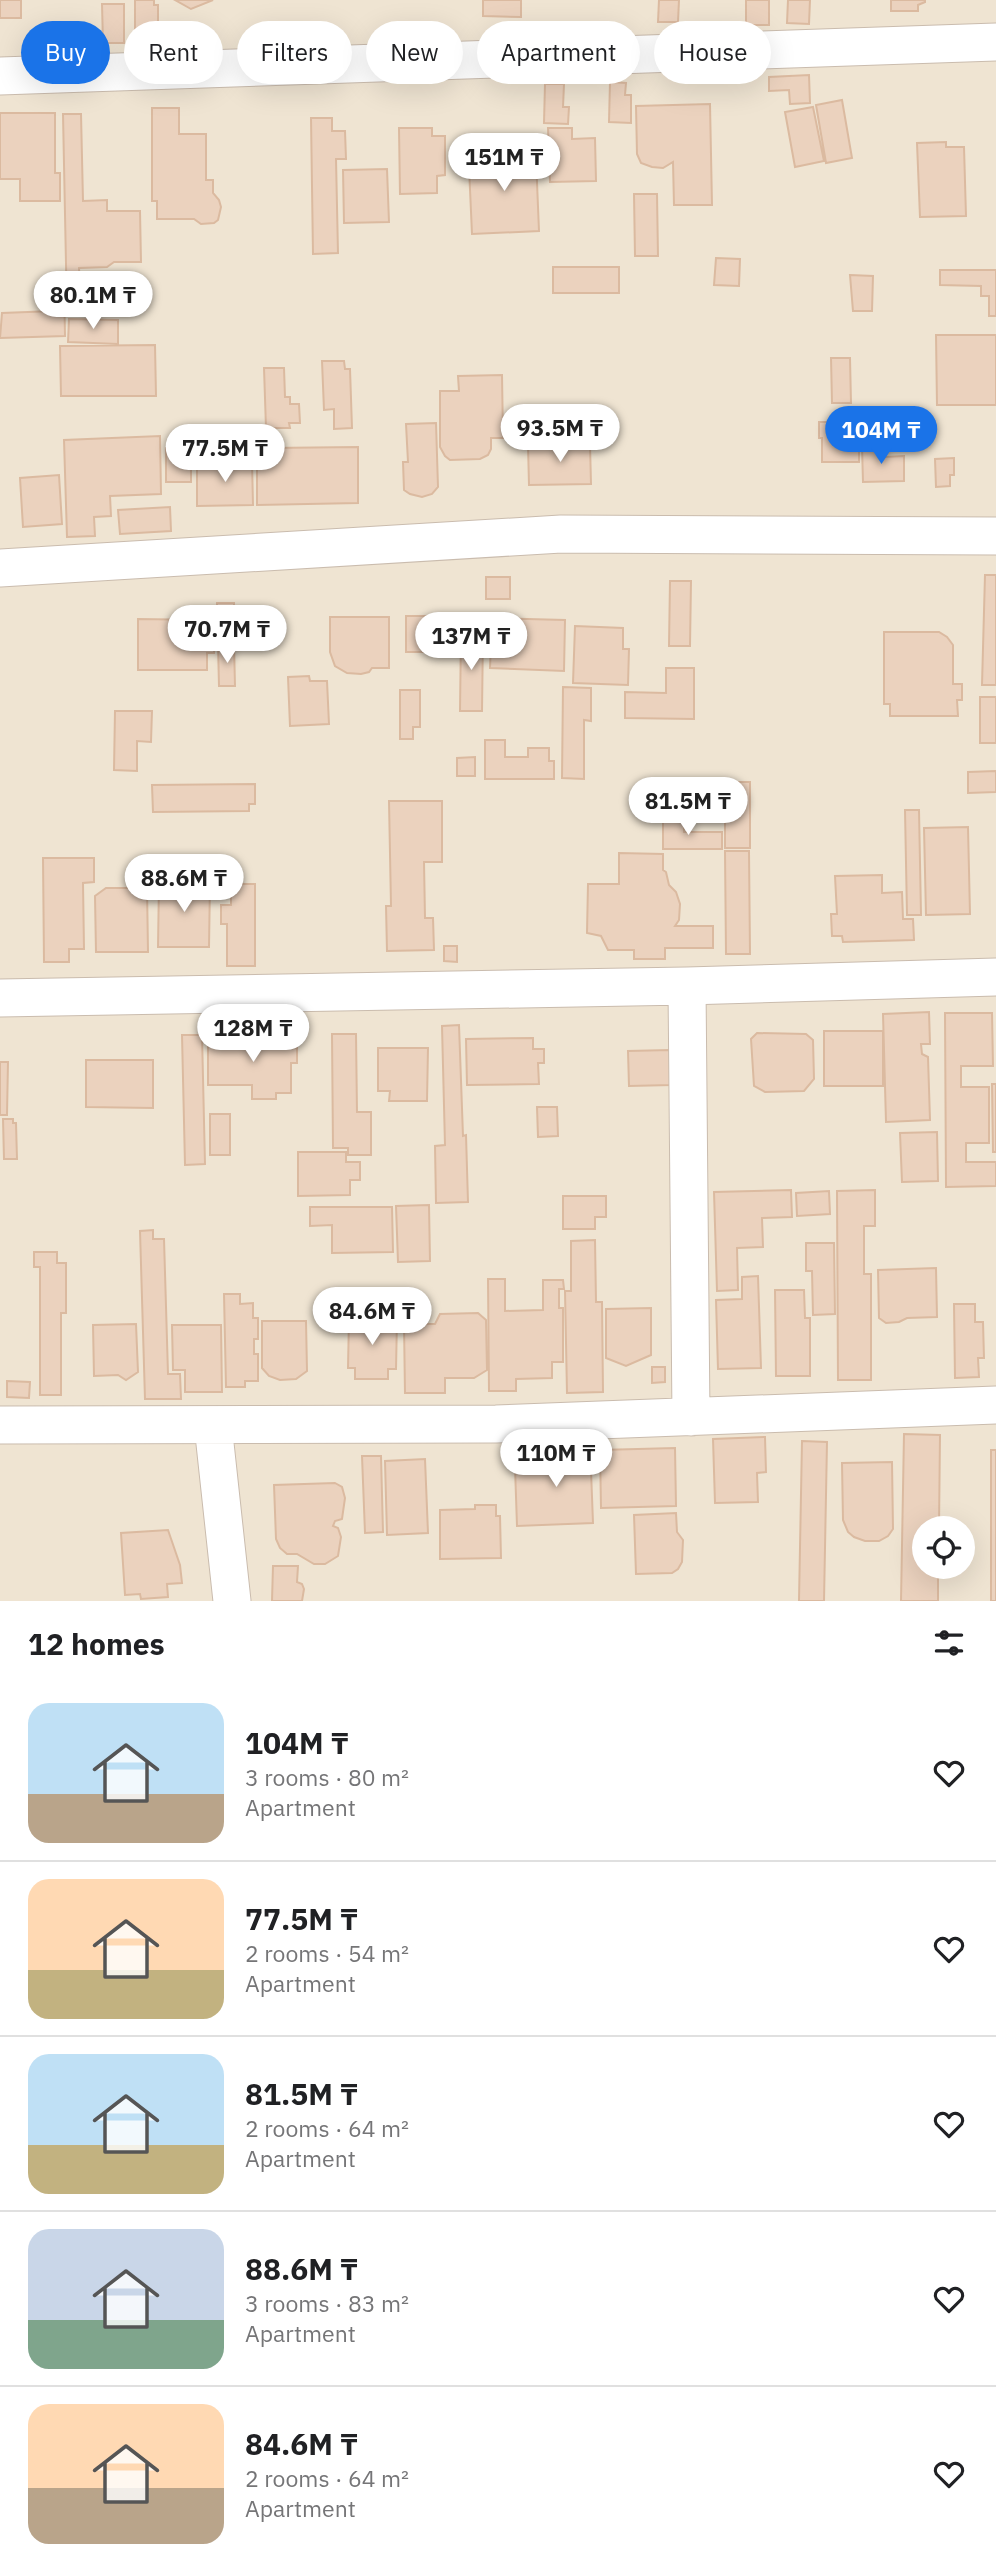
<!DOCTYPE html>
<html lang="en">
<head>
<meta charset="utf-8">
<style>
	:root { --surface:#fff; --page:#f2f2f2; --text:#202124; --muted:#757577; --line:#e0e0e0; --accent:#1a73e8 }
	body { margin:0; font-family:"IBM Plex Sans",sans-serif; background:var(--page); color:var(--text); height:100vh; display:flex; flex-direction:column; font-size:26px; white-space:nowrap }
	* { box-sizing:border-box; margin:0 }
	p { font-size:23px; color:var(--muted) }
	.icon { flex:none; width:38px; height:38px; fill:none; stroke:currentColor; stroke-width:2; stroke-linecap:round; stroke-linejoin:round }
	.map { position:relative; height:1601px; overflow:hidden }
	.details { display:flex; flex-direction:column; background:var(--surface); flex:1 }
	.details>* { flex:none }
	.top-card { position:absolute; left:21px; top:21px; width:956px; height:63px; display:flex; gap:14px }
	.fabs { position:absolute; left:912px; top:1516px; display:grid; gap:14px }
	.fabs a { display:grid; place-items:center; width:63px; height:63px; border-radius:50%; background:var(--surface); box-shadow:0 7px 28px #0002; font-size:35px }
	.price { position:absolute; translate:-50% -60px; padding:0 16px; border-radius:24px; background:#fff; color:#222; font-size:23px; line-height:46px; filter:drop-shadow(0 2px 4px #0008) }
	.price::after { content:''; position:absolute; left:50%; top:42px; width:21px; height:16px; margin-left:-10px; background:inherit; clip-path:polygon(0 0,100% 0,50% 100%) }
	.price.on { background:var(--accent); color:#fff }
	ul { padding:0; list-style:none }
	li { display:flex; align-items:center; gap:21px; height:175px; padding:0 28px }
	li+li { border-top:2px solid var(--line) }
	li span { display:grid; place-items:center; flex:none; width:196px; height:140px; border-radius:21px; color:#555 }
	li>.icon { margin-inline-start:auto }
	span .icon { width:84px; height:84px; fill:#fffc; stroke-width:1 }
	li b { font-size:30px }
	h2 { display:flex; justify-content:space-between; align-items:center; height:84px; padding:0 28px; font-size:30px }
	.pill { padding:0 24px; border-radius:32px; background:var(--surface); box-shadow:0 7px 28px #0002; font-size:24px; line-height:63px }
	.pill.on { background:var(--accent); color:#fff }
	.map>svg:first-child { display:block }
	.residential { fill:#efe4d2; fill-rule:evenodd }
	.building { fill:#ebd2be; stroke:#dbbaa0; stroke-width:2 }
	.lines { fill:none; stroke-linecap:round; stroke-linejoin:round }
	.minor-casing { stroke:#cabcae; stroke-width:39 }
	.minor { stroke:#fff; stroke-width:37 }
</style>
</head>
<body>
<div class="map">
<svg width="996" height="1601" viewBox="0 0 996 1601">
	<rect width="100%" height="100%" fill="#f9f1e3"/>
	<path class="residential" d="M0,0H996V1601H0ZM924,1528H962V1566H924Z"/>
	<path class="building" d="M0,0H21V18H0Z
		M135,0H154V5H158V37H135Z
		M175,0H213L191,9Z
		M483,0H521V17L483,16Z
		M659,0H679L678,22H658Z
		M746,0H769V25H746Z
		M788,0H810L809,24L787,23Z
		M891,0H925V2L918,5V11H891Z
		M102,4H124V43H103Z
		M809,75L810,103L790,104L789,90L769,91V77Z
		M610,82L626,83L625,95H631V123L609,122Z
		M545,84H564L563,107H569L568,124L544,123Z
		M842,100L852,158L826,163L816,105Z
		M710,104L712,205H674L673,162L663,168L652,167L641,163L637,154L636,106Z
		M813,107L824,161L795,167L785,112Z
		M152,108H179V134H206V180H213V193L219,200L221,207L218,220L214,223L201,224L194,219H157V201H152Z
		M0,113H55V173H60V201H20V179H0Z
		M63,114H81L83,201L107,200V211H140L141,262H114L107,267L79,268L80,289L88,288V313L67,314Z
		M311,118H332V131H345L346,159H336L338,253L313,254Z
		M399,128H432V136H445V175L437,176V193L400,194Z
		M548,128H572V139L595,138L596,181L550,182Z
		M946,142V147H964L966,216L920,217L917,143Z
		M519,150H528L536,158L539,231L472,234L469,167L474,155L479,151H488L493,153L495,158L507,157L512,152Z
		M387,169L389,222L344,223L343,170Z
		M634,194H657L658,256H635Z
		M716,258L740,259L739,286L714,285Z
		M553,267H619V293H553Z
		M940,270H996V316H989V296H981V286L940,285Z
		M850,275L873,276L872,311H853Z
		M53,283H64L65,336L0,338L2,313L54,311Z
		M69,319L118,320V344L68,342Z
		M936,335H996V405H937Z
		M155,345L156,396H61L60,346Z
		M831,358H850L851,403H832Z
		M322,361H344L345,369H350L352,428L334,429V409L324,410Z
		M264,368H284L285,397H290V404H299L300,423H289L290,428H266Z
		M502,375L503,438H491V449L488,455L480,459L450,460L445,456L440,447V391H459L458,376Z
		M819,422H856L855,441H859V462H822V438H819Z
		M436,423L438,487L432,494L422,497L410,494L404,490L403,462H408L406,424Z
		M160,436L161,494L110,496L111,516L94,517L95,536L67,537L64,440Z
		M590,444L591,484L529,485L528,445Z
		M862,446H885L886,457L904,456V481L863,482Z
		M358,447V503L257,505V464H271L270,448Z
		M166,448H187V457H191V482H166Z
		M954,458V475H950V486L936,487L935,459Z
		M252,462L253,505L197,506V463Z
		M59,475L62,524L23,527L20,478Z
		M170,507L171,531L120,534L118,510Z
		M985,575H996V685H982Z
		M486,577H510V599H486Z
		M670,581H691L690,646H669Z
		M217,603H234V641H217Z
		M406,616H448V646L442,652H406Z
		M330,617H389V668H372L369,672L361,674L347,673L335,666L330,652Z
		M492,618L565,620L564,671L490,668Z
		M138,619L206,620V632H214V653H207V670H138Z
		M575,626L623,628V649H629L628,685L573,683Z
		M461,632L483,633L482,711H460Z
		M884,632H939L947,637L953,645V684H962V700H957L958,716H890V704H884Z
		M234,644L235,686H219L218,645Z
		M666,668H694V719L625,718V692L666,693Z
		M309,676L310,681H327L329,724L290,726L288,677Z
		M563,687L591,688V721L584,720V779L562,778Z
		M400,690H420V727H413V739H400Z
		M980,697H996V743H980Z
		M115,711H152L151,742L137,741V771L114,770Z
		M485,740H505V757H528V748H549V761H554V779H485Z
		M475,757V776H457V758Z
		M996,771V792L968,793V772Z
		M661,782H750V848H725V813H662Z
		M255,784V804H249V811L153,812L152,785Z
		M389,801H442V862H424L425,918H433L434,950L387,951L386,906H391Z
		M905,810H919L921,915H907Z
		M663,818H684V832H722V849H663Z
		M968,827L970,914L926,915L924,828Z
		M725,851H749L750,954H726Z
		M619,853L663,854V870L666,872L669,885L676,892L680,904L679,920L675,926H713V948H665V959H634V950H608L601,936L587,933L588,884H619Z
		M43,858H94V882L83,883L84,949H69V962H44Z
		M882,875V893L902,892L903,919H913L914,940L843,942L842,936H832L831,914H837L835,876Z
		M159,882H210L209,947H158Z
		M231,884H255V966H227V924H221V905H231Z
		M106,888H147L148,952H96L95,896Z
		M444,946H457V962L444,961Z
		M929,1012L930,1044H921L922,1054L928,1057L930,1120L886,1122L883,1014Z
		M945,1013H992L993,1066H961V1087H989V1143H966V1162H996V1186L946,1187Z
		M459,1025L463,1136L466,1135L468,1202L436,1203L435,1146L445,1145L442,1026Z
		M268,1031H289V1048H297V1063H291V1093H276V1099H252V1085H208V1039H268Z
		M824,1031H883V1086H824Z
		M757,1033L806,1034L813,1040L814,1079L804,1091L765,1092L754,1086L751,1039Z
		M332,1034H356L357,1112H371V1155H348V1148H333Z
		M182,1035H202L205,1164L185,1165Z
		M533,1038V1049H544V1063H538L539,1084L467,1085L466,1039Z
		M378,1048H428L427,1101H389L390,1091H378Z
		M670,1050L671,1085L629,1086L628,1051Z
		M86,1060H153V1108L86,1107Z
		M0,1062H8L7,1115H0Z
		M992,1084H996V1152H993Z
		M537,1107H557L558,1136L538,1137Z
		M210,1114H230V1155H210Z
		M3,1119H13V1123H16L17,1159H4Z
		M937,1132L938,1181L902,1182L900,1133Z
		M298,1152H346V1162H360V1180H350V1195L298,1196Z
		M791,1190L792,1217L762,1218L763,1247L737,1248L738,1290L717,1291L714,1192Z
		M875,1190V1226H864V1274H871V1380H838L837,1191Z
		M829,1191L830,1214L797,1216L796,1193Z
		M563,1196H606V1217H595V1229H563Z
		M429,1205L430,1261L398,1262L396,1206Z
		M310,1207H392L393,1252L332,1253V1225L310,1226Z
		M153,1230V1239H164L168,1374H180L181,1399H145L140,1231Z
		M595,1240L596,1302H602L603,1392L567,1393L565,1291H571V1241Z
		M806,1243H834L835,1314L813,1315L812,1271H806Z
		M34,1252H57V1263H66V1313H61V1395H40V1267H34Z
		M936,1268L937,1317L907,1318L899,1322L886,1323L879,1318L878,1270Z
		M758,1276L761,1368L718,1369L716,1300L742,1299V1277Z
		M488,1279H505V1311L543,1310V1280H563L564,1289H559V1308H563V1362H552V1378L516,1379V1391H489Z
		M775,1290H804L805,1318H810V1376H776Z
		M224,1294H240V1304L253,1303V1318H258V1339H254V1354H258V1381H245V1387H226Z
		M954,1304H975V1322H983L984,1358H978L979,1377L955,1378Z
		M651,1308V1355L626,1366L606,1358V1309Z
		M478,1313L486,1320L487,1370L474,1378H445V1393H405L404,1324H435L440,1314Z
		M349,1318L397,1319L396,1369H388V1379H355V1368H348Z
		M262,1321H306L307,1371L296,1379L280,1380L269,1376L262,1368Z
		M136,1324L138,1372L126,1380L118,1375L94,1376L93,1325Z
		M172,1325H221L222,1392H185V1370H173Z
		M652,1367H665V1382L652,1383Z
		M7,1381L30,1382L29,1398L7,1397Z
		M904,1434L940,1435L939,1528H924V1566H938V1601H901Z
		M765,1437L766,1472L757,1473L758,1502L715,1503L713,1439Z
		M802,1441L827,1442L824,1601H799Z
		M590,1444L593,1523L517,1526L515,1467L556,1465L555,1445Z
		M675,1448L676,1506L601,1508L600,1450Z
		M991,1450H996V1601H991Z
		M362,1456H381L383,1532L365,1533Z
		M425,1459L428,1533L387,1535L385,1461Z
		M892,1462L893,1529L888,1536L879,1541H865L854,1537L848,1532L843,1520L842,1463Z
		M335,1483L342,1487L345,1498L342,1519L335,1521L333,1526L338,1528L341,1537L338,1556L325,1564H314L297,1554H287L280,1548L276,1539L274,1485Z
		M475,1505H496V1516H500L501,1558L440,1559V1510L475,1509Z
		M676,1513L677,1532L683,1540L682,1562L678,1569L672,1573L636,1574L634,1515Z
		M168,1530L180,1565L182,1583L167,1584L168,1597L141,1599L140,1594L125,1595L121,1533Z
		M273,1566H298L297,1582L302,1584L304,1589L302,1601H272Z"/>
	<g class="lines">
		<g class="minor-casing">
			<path id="minor" d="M0,76L996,42
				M0,568L561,534L996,536
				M687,986L691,1417
				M0,998L687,986L996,977
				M0,1425L496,1424L996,1405
				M213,1425L232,1601"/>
		</g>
		<use href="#minor" class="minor"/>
	</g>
</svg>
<div class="fabs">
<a><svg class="icon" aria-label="locate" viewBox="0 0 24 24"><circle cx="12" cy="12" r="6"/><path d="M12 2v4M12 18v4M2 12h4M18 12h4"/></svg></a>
</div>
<b class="price" style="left:504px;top:193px">151M ₸</b>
<b class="price" style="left:93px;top:331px">80.1M ₸</b>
<b class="price" style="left:560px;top:464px">93.5M ₸</b>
<b class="price on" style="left:881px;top:466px">104M ₸</b>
<b class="price" style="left:225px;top:484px">77.5M ₸</b>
<b class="price" style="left:227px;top:665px">70.7M ₸</b>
<b class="price" style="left:471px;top:672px">137M ₸</b>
<b class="price" style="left:688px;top:837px">81.5M ₸</b>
<b class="price" style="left:184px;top:914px">88.6M ₸</b>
<b class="price" style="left:253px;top:1064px">128M ₸</b>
<b class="price" style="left:372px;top:1347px">84.6M ₸</b>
<b class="price" style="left:556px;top:1489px">110M ₸</b>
<div class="top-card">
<a class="pill on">Buy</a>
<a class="pill">Rent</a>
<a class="pill">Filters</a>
<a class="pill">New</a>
<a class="pill">Apartment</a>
<a class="pill">House</a>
</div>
</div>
<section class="details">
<h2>12 homes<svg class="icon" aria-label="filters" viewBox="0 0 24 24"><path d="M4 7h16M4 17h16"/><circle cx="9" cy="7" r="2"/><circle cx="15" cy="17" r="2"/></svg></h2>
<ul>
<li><span style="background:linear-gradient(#bfe0f5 65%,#b9a48a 0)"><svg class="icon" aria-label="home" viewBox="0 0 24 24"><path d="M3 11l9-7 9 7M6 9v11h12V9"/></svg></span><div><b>104M ₸</b><p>3 rooms · 80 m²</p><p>Apartment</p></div><svg class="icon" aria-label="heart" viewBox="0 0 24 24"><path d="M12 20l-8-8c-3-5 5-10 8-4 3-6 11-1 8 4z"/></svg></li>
<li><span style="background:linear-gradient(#ffd9b3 65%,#c2b280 0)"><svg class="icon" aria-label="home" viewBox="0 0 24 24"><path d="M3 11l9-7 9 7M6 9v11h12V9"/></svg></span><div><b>77.5M ₸</b><p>2 rooms · 54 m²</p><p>Apartment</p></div><svg class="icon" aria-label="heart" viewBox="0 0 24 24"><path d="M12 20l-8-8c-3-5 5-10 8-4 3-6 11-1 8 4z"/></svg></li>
<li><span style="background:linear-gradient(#bfe0f5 65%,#c2b280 0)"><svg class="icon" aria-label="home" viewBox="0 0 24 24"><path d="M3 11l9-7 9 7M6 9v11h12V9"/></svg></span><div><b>81.5M ₸</b><p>2 rooms · 64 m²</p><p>Apartment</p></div><svg class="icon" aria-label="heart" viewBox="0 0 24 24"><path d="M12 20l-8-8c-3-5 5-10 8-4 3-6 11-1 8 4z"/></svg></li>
<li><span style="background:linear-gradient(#c9d6e8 65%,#7fa58c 0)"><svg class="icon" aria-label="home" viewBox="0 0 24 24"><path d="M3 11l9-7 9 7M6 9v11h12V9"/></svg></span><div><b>88.6M ₸</b><p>3 rooms · 83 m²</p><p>Apartment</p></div><svg class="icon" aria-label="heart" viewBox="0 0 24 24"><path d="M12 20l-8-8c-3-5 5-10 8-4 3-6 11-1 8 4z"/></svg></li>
<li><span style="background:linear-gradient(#ffd9b3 60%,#b9a48a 0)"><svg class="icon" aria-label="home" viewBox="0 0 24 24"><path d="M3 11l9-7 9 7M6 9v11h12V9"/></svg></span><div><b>84.6M ₸</b><p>2 rooms · 64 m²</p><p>Apartment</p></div><svg class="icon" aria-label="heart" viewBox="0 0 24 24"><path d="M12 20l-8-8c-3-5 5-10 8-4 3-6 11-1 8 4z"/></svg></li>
</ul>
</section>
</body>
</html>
